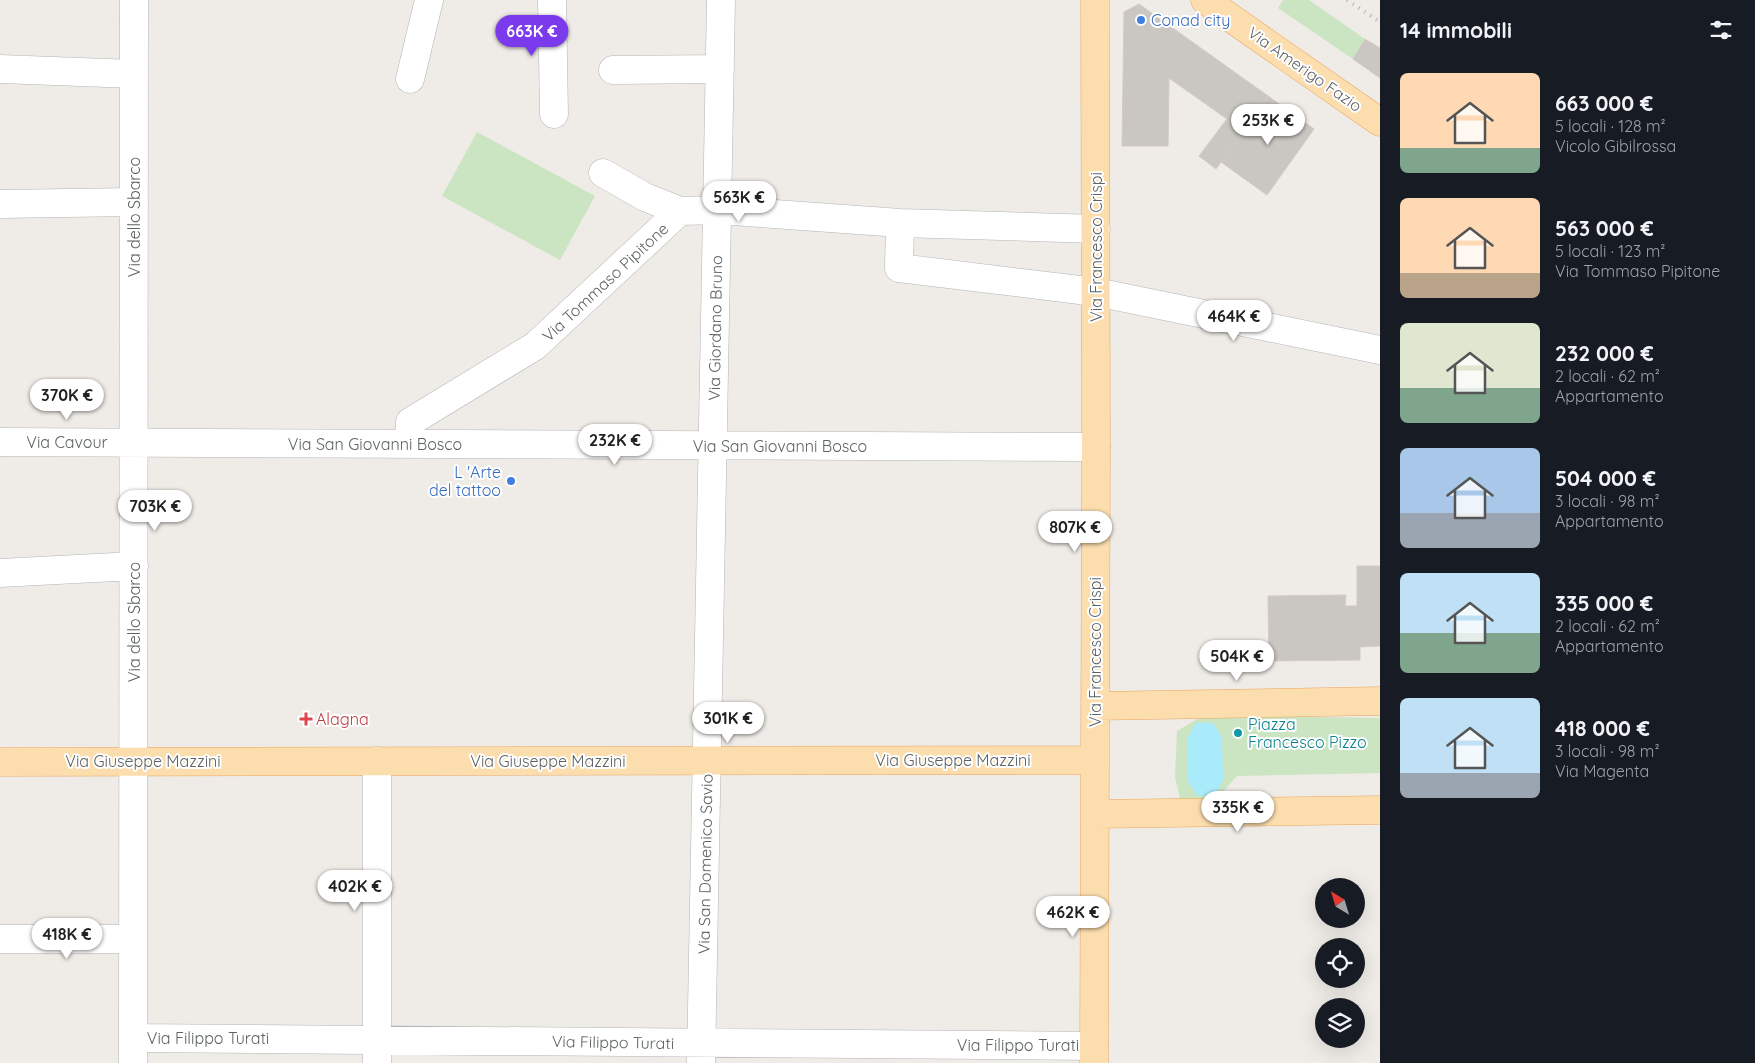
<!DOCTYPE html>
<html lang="it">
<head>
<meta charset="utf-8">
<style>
	:root { --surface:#171b24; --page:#20242c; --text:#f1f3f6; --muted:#9ea1a6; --accent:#7c3aed }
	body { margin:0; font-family:Quicksand,sans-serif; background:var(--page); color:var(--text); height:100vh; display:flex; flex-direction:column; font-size:19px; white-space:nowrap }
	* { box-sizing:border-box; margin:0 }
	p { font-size:16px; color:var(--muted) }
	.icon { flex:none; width:28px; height:28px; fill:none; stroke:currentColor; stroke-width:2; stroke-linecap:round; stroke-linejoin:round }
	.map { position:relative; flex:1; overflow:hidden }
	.side { display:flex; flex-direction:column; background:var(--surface); width:375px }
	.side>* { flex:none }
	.needle { width:32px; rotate:322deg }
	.controls { position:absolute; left:1315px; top:878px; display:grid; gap:10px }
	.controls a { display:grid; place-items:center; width:50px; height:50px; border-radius:50%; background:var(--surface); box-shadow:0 5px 20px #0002; font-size:25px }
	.price { position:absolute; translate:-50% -42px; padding:0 11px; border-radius:18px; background:#fff; color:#222; font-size:16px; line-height:32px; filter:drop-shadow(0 1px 2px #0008) }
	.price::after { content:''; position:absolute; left:50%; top:30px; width:15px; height:11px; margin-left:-8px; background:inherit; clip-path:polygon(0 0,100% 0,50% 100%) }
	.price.active { background:var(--accent); color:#fff }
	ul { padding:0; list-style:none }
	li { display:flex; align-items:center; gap:15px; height:125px; padding:0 20px }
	li span { display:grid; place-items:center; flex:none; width:140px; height:100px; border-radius:8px; color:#555 }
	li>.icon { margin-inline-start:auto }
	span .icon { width:60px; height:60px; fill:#fffc; stroke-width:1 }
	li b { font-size:21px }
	h2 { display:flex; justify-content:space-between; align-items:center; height:60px; padding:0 20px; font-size:21px }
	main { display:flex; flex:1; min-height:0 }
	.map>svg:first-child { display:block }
	.green { fill:#cbe5c3 }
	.water { fill:#a9eafb }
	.building { fill:#cac6c2; stroke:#d3cbc4 }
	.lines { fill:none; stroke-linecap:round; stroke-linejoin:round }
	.minor-casing { stroke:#b1b5b7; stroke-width:29 }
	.major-casing { stroke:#eba662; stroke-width:29 }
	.minor { stroke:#fff; stroke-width:28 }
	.major { stroke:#fbddae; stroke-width:28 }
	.rail { stroke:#b2b3b3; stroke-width:4; stroke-dasharray:1 6; stroke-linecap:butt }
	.shop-dot { fill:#3f7fe0; stroke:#fff; stroke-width:2 }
	.health-dot { fill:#e0444e; stroke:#fff; stroke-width:2 }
	.culture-dot { fill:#0f9aa8; stroke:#fff; stroke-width:2 }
	.labels { text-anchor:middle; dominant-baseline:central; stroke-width:4; stroke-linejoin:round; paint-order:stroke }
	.shop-label { font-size:16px; fill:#366cbe; stroke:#fff; text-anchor:start }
	.street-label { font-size:16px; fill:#5d6365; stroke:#fff }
	.health-label { font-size:16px; fill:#be3a42; stroke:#fff; text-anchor:start }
	.culture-label { font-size:16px; fill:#0d838f; stroke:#fff; text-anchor:start }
</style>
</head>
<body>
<main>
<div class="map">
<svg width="1380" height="1063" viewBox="0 0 1380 1063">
	<rect width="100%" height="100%" fill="#efebe6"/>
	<path class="green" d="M1283,0H1309L1365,39L1353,59L1278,8Z
		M477,132L595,196L560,260L442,196Z
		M1204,715L1380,718V773L1237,776L1213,803L1180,799L1175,777L1177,731Z"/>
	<path class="water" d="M1196,723H1213L1222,737L1223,780L1215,796H1198L1187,780L1188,737Z"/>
	<path class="building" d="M1139,4L1268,96L1216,169L1199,156L1227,119L1169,78L1168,146H1122L1124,12Z
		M1365,39L1380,48V78L1353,59Z
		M1268,96L1314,129L1267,195L1221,162Z
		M1357,566H1380V646L1360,647V660L1269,661L1268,596L1346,595L1345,606H1357Z"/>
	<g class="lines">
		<g class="minor-casing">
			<path id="minor" d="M552,0L554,114
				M0,69L134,74
				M613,70L720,69
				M410,79L429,0
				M603,173L645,197L680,211
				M0,204L134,202
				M900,223L899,268L1096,292L1380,350
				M0,442L1096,447
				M409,444L410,422L535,346L680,211L718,210L900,223L1096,229
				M0,573L134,566
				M377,761V1063
				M0,939H133
				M133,1038L1094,1046
				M133,1063L134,0
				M701,1063L721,0"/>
		</g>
		<g class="major-casing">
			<path id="major" d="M1205,0L1380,122
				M1095,706L1380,701
				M0,762L1095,760
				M1095,814L1380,810
				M1094,1063L1096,447L1095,0"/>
		</g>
		<use href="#minor" class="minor"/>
		<use href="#major" class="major"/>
		<path class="rail" d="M1347,0L1380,22"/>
	</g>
	<g class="shop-dot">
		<circle cx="1141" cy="20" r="5"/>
		<circle cx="511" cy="481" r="5"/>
	</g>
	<path class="health-dot" d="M303.5 711.5h5v5h5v5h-5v5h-5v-5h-5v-5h5z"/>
	<circle class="culture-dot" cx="1238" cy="733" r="5"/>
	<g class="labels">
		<g class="shop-label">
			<text x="1151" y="20">Conad city</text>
			<text x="501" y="472" text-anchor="end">L 'Arte<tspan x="501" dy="18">del tattoo</tspan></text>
		</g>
		<g class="street-label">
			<text transform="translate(1305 69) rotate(35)">Via Amerigo Fazio</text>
			<text transform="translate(134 217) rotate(-90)">Via dello Sbarco</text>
			<text transform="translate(1096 247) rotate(-90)">Via Francesco Crispi</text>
			<text transform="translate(605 282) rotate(-43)">Via Tommaso Pipitone</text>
			<text transform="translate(715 328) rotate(-89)">Via Giordano Bruno</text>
			<text x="67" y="442">Via Cavour</text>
			<text x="375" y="444">Via San Giovanni Bosco</text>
			<text x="780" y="446">Via San Giovanni Bosco</text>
			<text transform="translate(134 622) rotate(-90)">Via dello Sbarco</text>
			<text transform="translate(1095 652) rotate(-90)">Via Francesco Crispi</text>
			<text x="953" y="760">Via Giuseppe Mazzini</text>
			<text x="143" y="761">Via Giuseppe Mazzini</text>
			<text x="548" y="761">Via Giuseppe Mazzini</text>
			<text transform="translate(705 864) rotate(-89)">Via San Domenico Savio</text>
			<text x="208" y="1038">Via Filippo Turati</text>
			<text transform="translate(613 1042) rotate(1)">Via Filippo Turati</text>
			<text x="1018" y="1045">Via Filippo Turati</text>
		</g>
		<g class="health-label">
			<text x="316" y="719">Alagna</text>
		</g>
		<g class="culture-label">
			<text x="1248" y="724">Piazza<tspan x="1248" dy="18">Francesco Pizzo</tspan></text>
		</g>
	</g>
</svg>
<div class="controls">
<a><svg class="needle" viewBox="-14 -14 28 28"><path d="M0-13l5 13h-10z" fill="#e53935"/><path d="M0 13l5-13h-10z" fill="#9ea1a6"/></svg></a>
<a><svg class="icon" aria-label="locate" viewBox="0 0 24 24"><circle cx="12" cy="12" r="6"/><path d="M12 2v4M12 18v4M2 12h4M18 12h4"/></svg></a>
<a><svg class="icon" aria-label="layers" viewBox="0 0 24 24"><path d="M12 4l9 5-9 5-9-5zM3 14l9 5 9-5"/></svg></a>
</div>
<b class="price active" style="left:532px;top:57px">663K €</b>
<b class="price" style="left:1268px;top:146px">253K €</b>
<b class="price" style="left:739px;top:223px">563K €</b>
<b class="price" style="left:1234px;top:342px">464K €</b>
<b class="price" style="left:67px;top:421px">370K €</b>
<b class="price" style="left:615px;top:466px">232K €</b>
<b class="price" style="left:155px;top:532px">703K €</b>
<b class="price" style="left:1075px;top:553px">807K €</b>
<b class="price" style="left:1237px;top:682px">504K €</b>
<b class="price" style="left:728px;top:744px">301K €</b>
<b class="price" style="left:1238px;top:833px">335K €</b>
<b class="price" style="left:355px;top:912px">402K €</b>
<b class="price" style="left:1073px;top:938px">462K €</b>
<b class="price" style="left:67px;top:960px">418K €</b>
</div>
<section class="side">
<h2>14 immobili<svg class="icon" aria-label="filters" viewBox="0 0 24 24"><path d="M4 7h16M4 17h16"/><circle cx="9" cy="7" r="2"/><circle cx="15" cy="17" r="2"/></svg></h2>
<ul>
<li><span style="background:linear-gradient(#ffd9b3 75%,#7fa58c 0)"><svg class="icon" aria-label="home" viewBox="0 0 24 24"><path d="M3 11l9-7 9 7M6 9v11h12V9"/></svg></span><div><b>663 000 €</b><p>5 locali · 128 m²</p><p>Vicolo Gibilrossa</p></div></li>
<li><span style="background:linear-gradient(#ffd9b3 75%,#b9a48a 0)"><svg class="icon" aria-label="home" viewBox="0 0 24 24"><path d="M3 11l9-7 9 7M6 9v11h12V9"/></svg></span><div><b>563 000 €</b><p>5 locali · 123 m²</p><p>Via Tommaso Pipitone</p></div></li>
<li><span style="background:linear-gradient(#dfe7d0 65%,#7fa58c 0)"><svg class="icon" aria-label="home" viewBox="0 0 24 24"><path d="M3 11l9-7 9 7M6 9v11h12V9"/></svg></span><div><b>232 000 €</b><p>2 locali · 62 m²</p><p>Appartamento</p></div></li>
<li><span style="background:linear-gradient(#a9c7e8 65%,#9aa5b1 0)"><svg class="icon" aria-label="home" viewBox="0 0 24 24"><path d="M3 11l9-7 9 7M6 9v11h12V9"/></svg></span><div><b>504 000 €</b><p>3 locali · 98 m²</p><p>Appartamento</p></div></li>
<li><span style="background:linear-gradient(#bfe0f5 60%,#7fa58c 0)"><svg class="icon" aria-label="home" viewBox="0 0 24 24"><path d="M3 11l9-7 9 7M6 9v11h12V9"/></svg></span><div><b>335 000 €</b><p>2 locali · 62 m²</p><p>Appartamento</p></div></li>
<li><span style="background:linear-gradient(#bfe0f5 75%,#9aa5b1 0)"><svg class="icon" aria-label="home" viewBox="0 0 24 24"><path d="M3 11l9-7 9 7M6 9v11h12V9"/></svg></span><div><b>418 000 €</b><p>3 locali · 98 m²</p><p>Via Magenta</p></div></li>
</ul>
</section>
</main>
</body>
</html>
